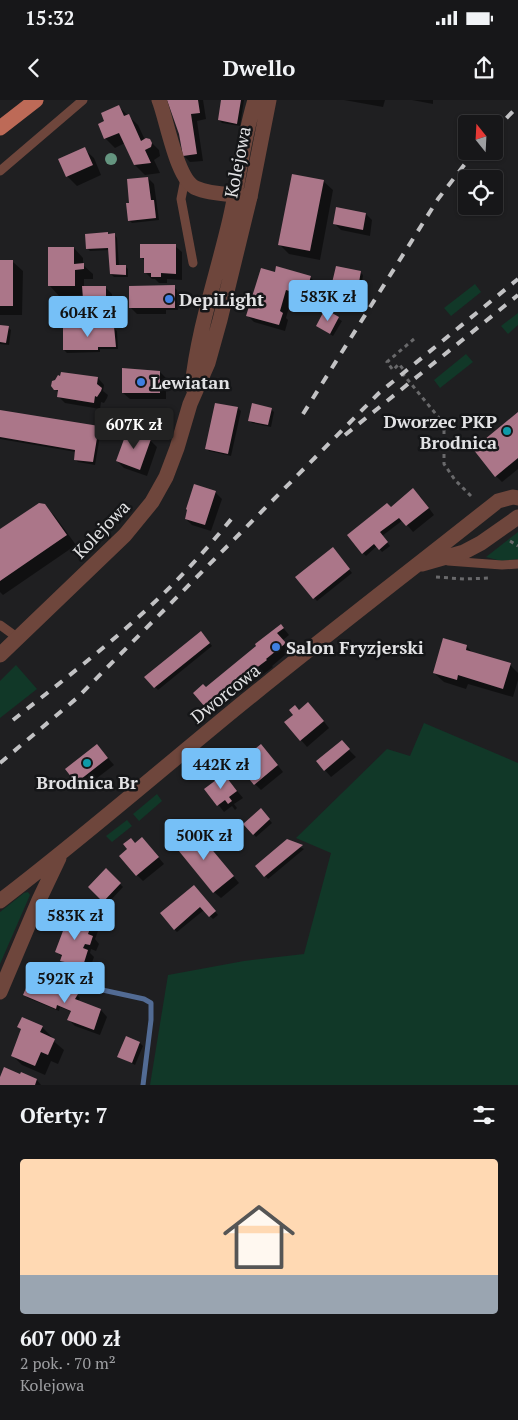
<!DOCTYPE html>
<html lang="pl">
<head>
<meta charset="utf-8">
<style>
	:root { --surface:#171719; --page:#202022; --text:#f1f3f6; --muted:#9e9fa2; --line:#363638; --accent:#76c0f7 }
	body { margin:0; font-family:"PT Serif",serif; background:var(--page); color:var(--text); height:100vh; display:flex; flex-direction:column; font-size:19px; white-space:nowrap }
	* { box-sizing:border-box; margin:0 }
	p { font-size:16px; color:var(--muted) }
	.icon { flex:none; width:28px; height:28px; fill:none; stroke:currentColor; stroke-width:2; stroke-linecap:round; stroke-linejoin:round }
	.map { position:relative; height:985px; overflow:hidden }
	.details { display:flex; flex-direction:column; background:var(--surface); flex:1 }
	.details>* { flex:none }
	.needle { width:32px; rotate:342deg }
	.buttons { position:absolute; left:458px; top:15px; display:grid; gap:10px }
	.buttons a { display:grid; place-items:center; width:45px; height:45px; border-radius:5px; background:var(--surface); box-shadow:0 1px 4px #0004,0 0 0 1px var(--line); font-size:25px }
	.price { position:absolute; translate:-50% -42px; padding:0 11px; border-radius:5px; background:var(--accent); color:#111; font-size:16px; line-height:32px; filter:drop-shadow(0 1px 2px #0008) }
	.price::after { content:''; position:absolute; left:50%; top:30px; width:15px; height:11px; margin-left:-8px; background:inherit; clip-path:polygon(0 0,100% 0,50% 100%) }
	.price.current { background:#222; color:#fff }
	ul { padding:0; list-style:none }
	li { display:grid; align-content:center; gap:10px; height:265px; padding:0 20px }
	li span { display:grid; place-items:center; height:155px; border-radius:5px; color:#555 }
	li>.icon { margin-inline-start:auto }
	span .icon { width:90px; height:90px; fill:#fffc; stroke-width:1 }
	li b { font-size:21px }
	h2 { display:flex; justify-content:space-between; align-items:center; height:60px; padding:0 20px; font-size:21px }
	.status { display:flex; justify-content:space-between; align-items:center; height:35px; padding:0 25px; background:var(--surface); direction:ltr }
	.status svg { height:14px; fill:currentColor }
	header { display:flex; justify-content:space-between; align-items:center; height:65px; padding:0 20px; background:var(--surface); font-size:22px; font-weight:800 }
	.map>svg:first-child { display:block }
	.green { fill:#113828 }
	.shadow { fill:#0007 }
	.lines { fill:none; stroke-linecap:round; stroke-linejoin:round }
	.stream { stroke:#526b94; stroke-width:5 }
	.building { fill:#ab7689 }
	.path { stroke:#69696b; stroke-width:3; stroke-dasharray:4 4; stroke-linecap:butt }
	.service { stroke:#6e463c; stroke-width:9 }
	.minor { stroke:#6e463c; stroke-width:15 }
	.tertiary { stroke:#6e463c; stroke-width:15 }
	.primary { stroke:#bd6a57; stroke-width:15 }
	.rail { stroke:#c2c2c4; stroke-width:4; stroke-dasharray:9 9; stroke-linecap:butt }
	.tree { fill:#659580 }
	.shop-dot { fill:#3f7fe0; stroke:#151618; stroke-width:2 }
	.culture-dot { fill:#0f9aa8; stroke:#151618; stroke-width:2 }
	.labels { text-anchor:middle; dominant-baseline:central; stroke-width:5; stroke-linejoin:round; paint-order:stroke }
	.street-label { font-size:18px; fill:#e2e2e4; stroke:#151618 }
	.poi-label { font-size:18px; font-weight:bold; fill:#e2e2e4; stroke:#151618; text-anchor:start }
</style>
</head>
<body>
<div class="status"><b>15:32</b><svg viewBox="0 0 49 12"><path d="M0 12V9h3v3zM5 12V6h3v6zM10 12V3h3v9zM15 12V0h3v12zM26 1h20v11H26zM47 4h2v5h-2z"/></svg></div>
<header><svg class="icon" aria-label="back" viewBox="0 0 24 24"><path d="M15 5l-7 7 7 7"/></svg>Dwello<svg class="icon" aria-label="share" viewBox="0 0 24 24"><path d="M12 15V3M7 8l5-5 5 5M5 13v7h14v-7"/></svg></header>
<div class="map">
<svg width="518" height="985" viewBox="0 0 518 985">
	<rect width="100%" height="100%" fill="#1f1f21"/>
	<path class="green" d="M475,184L481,192L451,216L444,208Z
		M518,213V225L508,234L501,226Z
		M466,254L473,262L440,288L434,280Z
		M518,432V459L501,461L486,457Z
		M16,565L37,589L0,618V581Z
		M424,623L518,663V985H150L168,875L244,861L304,854L331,753L296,738L387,649L410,656Z
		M157,694L162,701L139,721L133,714Z
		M127,720L132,726L112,742L106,736Z
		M28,792L30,795L0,864V812L24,793Z"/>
	<path class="shadow" d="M168,0H203L206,19L197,21L203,61L190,62L184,56L180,33Z
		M223,0H244L240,26L222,23L219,20Z
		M344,0H385L383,7Z
		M412,0H433V4Z
		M119,7L138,25L145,40H149L159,50L160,56L154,60L160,73L145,75L135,65L125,43L115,48L105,38L106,21Z
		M84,49L94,58L101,75L77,86L67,76Z
		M148,78L154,84L159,120L132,123L129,120Z
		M323,81L333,90L320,160L289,154L279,144Z
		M366,114L372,120L370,136L341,130L335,124Z
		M109,135H115L117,138L119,166H125L128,169V177H114L111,174L110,150L90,151L87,148Z
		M175,146L182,152V180L167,179V183H159L155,179H152L146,173L145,161L141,157Z
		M74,148L83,158V165L93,174V179H84V187H105L112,194V205L90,204L84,198V195L59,196L50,186Z
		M0,161L13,162L23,171L22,215H0Z
		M360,172L363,175L361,190L337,185L334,182Z
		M275,173L310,177L317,184L311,202L292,196L286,218L288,220L285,231L254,222L248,216Z
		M174,187L177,190L178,210H166V214H137L130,207Z
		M325,211L342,221L333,236L317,226Z
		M0,226L8,227L11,230L9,245L0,244Z
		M114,228L117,231L118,249H100V252L67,253L64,250Z
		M160,272L166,278V299H130L123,293Z
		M61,277L98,278L104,285L103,291L108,295L107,298L104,303L101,302L100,309L65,303L58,296L59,293L55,289Z
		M216,304L238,308L241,311L231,356L209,351L206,348Z
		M271,309L274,312L271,327L252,323L249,320Z
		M0,311L99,327L101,330L95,365L78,362L75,359L76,352L0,339Z
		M518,314V369L502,382L496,376Z
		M150,340L157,347L147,376L124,368L117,361Z
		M215,392L222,399L211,431L192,425L186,419Z
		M420,396L434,415L413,432L403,420L382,436L390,446L382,452L377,446L366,456L363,453L391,408Z
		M44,405L54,415L76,445L3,495L0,492V431Z
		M335,452L352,473L317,501L297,478Z
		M281,525L289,535L283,540L291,550L272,566L273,567L213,613L194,593L206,588L258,547Z
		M204,536L212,546L158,590L146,577Z
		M466,546L474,554L510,565L518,573V580L513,597L468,584L466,589L444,582L434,573Z
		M295,606L300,611L315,610L329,628L307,647L301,640L294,615Z
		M341,642L356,657L331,677L317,661Z
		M97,645L114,665L84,688L77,682Z
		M268,653L283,672L261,690L255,684Z
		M224,675L243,698L234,704L237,708L235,710L232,706L224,712L206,689Z
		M261,710L272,723L256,737L245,724Z
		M200,736L239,783L221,798L214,792Z
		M287,741L304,749L268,779L257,767Z
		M135,745H148L164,764L143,781L137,775Z
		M106,770L123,787L107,804L89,787Z
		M196,789L218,815L213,819L204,810L177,832L174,829Z
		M91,824L98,831L95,839L99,844L96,851L91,849L90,853L94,857L89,871L68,867L62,860L63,858L57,852Z
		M54,893L77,895L80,898L78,902L101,910L107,917L100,935L75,926L69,920L72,912L60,907L59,911L28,898L25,895Z
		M42,927L52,937L51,939L64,950L58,964L51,961L45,975L22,965L12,955Z
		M140,943L143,946L135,965L119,956Z
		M21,973L37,980L41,985H0V982L20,976Z"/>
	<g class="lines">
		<path class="stream" d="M61,881L144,899L151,903V920L143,985"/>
	</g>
	<path class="building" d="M167,0H198L200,13L191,14L197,54L183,56L179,34Z
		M221,0H241L237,24L218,20Z
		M119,5L124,16L129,14L141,41L146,38L150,39L152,43L151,47L145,50L151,63L134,65L119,33L104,39L98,24L104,21L101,13Z
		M85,47L93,65L66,77L58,59Z
		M292,74L324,80L310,151L278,145Z
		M148,77L151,100H154L156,118L128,121L126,103H129L127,79Z
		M336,107L366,113L363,130L333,124Z
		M108,132V134L115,133L116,165H126V175L110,174L108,148L86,149L85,134Z
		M140,144H176V174L161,173V177H151V173H144V158H140Z
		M48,147H74V164L84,163V169L75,170V186H48Z
		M0,160H13V206H0Z
		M276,166L311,176L305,196L286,190L280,211L283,213L279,225L246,216L261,168L275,172Z
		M336,166L361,171L358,188L332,183Z
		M175,185V208H129V186Z
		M82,186H106V199H83Z
		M325,209L339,217L330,234L316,226Z
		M0,225L9,226L6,243L0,242Z
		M63,226H114L116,247H98V250H63Z
		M122,268L160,271V293H122Z
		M61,272L98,277L97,284L102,288L101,291L97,297L95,296L94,303L57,297L58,290H54L51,286L52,281L55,280L58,275L60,276Z
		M215,303L238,307L228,354L205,349Z
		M252,303L272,308L268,325L248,321Z
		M0,310L99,326L93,362L74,360L75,350L0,337Z
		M518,312V358L495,377L473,349Z
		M127,331L151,339L140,370L116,361Z
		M194,384L216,391L205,425L185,419L187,410L186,409Z
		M413,388L429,408L406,426L399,418L380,432L388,442L379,450L374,444L362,454L347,435L387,403L391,407Z
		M39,403L45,404L67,435L0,481V429Z
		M333,447L350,469L313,499L295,477Z
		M281,524L284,528L277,533L286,543L266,559L267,560L205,607L193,593L203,584L206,587L256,546L255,544Z
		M201,531L210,543L154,588L144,577Z
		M443,538L467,545L466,550L511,563L503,589L458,575L457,580L433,573Z
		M308,602L324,621L300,641L284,622L293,615L289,610L295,605L299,610Z
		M342,640L350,649L324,671L316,661Z
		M97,644L108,658L76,683L65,669Z
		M261,644L278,665L254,685L237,664Z
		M224,674L237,691L229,697L232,701L228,704L225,700L217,706L204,689Z
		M261,708L270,719L253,735L243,724Z
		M194,728L234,776L213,793L174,745Z
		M142,737L159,757L136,776L119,756L127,749L123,744L131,738L135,743Z
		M287,739L303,745L264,777L255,766Z
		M106,768L121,783L103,802L88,787Z
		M194,785L216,811L209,817L200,807L174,830L160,813Z
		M69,815L92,823L88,834L93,836L90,845L85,844L83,848L88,850L83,866L60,861L62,855L55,852Z
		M29,881L53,891L56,885L78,894L75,899L101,909L94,930L67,920L71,911L57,905L56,909L23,895Z
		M22,917L43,926L40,932L55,939L48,955L41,952L35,966L11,956L21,929L17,927Z
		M126,936L140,942L132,963L117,957Z
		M4,967L20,974L21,972L37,979L35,985H0V977Z"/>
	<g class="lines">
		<path class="path" d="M414,239L387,262L393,270L399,264L403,269V274L444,324V364L455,380L473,398
			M510,441L518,446
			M436,477L464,479L490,478"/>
		<path class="service" d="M0,71L83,0
			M185,79L181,99L193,163
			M448,461L502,465L518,464
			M0,525L18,538"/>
		<path class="minor" d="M159,0C167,20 177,81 196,88C212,95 233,94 250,97
			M422,464L464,452L481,443L518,417
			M0,801C80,740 156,674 234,610C321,539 410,471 498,401L513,397L518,398
			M0,892L39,800L59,758"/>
		<path class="tertiary" d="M192,287C198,229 217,175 230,119C239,80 243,39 255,0
			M0,555L125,435L152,402L166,377L177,348L190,304L208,263L220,220L250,97L269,0"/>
		<path class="primary" d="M0,28L36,0"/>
		<path class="rail" d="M494,31L518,6
			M303,314L438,99L475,51
			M345,335L518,195
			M13,620C57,585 103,550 145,511C177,482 206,450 233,417
			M0,663L77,598L379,293L518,179"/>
	</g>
	<circle class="tree" cx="111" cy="59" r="6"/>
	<g class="shop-dot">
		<circle cx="169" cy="199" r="5"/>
		<circle cx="141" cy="282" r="5"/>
		<circle cx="276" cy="547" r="5"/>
	</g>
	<g class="culture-dot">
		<circle cx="507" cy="331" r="5"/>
		<circle cx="87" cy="663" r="5"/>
	</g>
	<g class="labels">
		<g class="street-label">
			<text transform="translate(237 62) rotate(-79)">Kolejowa</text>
			<text transform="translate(101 429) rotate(-46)">Kolejowa</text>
			<text transform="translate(225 593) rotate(-39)">Dworcowa</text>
		</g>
		<g class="poi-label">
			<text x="179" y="199">DepiLight</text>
			<text x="151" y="282">Lewiatan</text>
			<text x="497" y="321" text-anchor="end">Dworzec PKP<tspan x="497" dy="21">Brodnica</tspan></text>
			<text x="286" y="547">Salon Fryzjerski</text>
			<text x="87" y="682" text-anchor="middle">Brodnica Br</text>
		</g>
	</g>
</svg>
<div class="buttons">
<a><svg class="needle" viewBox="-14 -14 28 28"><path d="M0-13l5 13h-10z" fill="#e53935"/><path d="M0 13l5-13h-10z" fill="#9e9fa2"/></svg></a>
<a><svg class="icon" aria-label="locate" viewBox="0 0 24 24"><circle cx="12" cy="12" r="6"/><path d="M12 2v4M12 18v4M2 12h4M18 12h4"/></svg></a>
</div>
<b class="price" style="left:328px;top:222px">583K zł</b>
<b class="price" style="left:88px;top:238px">604K zł</b>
<b class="price current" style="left:134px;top:350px">607K zł</b>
<b class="price" style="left:221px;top:690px">442K zł</b>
<b class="price" style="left:204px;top:761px">500K zł</b>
<b class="price" style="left:75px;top:841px">583K zł</b>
<b class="price" style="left:65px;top:904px">592K zł</b>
</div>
<section class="details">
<h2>Oferty: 7<svg class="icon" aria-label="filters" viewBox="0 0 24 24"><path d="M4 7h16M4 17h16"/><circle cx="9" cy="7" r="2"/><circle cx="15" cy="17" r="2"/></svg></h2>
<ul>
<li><span style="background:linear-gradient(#ffd9b3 75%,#9aa5b1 0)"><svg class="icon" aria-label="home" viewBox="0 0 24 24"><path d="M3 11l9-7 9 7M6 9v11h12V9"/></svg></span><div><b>607 000 zł</b><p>2 pok. · 70 m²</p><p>Kolejowa</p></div></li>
</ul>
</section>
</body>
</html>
